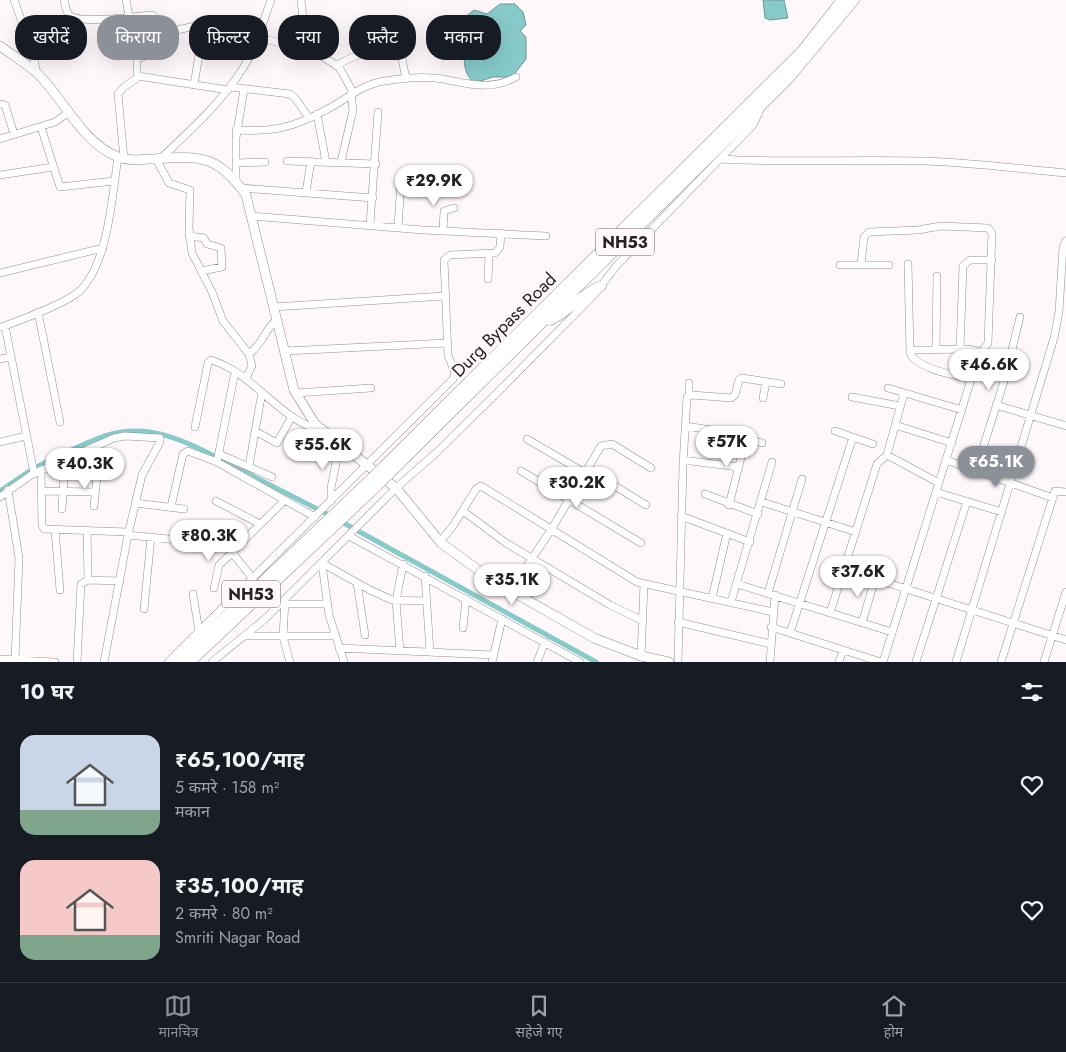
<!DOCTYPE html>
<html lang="hi">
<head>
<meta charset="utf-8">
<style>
	:root { --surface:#171b24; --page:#20242c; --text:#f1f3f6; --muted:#9ea1a6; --line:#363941; --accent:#8c9099 }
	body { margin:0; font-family:Jost,"Noto Sans Devanagari",sans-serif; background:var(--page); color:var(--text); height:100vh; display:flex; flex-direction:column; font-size:19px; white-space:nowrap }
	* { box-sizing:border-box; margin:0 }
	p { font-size:16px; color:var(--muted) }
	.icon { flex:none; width:28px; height:28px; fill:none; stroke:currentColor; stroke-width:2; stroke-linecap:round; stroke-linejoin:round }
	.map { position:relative; height:662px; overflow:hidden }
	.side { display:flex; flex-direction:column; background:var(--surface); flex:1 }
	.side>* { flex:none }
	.top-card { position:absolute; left:15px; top:15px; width:500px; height:45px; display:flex; gap:10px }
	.price { position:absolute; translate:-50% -42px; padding:0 11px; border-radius:18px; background:#fff; color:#222; font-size:16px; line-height:32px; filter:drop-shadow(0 1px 2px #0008) }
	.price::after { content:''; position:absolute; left:50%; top:30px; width:15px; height:11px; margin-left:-8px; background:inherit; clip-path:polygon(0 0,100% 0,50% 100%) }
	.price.on { background:var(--accent); color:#fff }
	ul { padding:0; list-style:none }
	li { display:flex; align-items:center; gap:15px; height:125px; padding:0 20px }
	li span { display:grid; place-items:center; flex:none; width:140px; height:100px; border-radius:15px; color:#555 }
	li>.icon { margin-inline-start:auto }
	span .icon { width:60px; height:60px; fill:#fffc; stroke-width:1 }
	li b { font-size:21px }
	h2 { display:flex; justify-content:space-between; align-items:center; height:60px; padding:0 20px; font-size:21px }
	.pill { padding:0 18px; border-radius:20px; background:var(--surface); box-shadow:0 5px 20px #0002; font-size:18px; line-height:45px }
	.pill.on { background:var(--accent); color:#fff }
	.tab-bar { display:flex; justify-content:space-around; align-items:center; height:70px; border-top:1px solid var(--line); background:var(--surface); font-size:14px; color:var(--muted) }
	.tab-bar a { display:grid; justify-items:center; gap:2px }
	.tab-bar .on { color:var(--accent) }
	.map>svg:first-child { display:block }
	.water { fill:#87caca; stroke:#6a9898 }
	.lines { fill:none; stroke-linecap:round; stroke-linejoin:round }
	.canal { stroke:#87caca; stroke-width:5 }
	.minor-casing { stroke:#958d8f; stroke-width:8 }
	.major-casing { stroke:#958d8f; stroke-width:10 }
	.highway-casing { stroke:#958d8f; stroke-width:11 }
	.minor { stroke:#fff; stroke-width:7 }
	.major { stroke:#fff; stroke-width:9 }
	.highway { stroke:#fff; stroke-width:10 }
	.highway-bridge-casing { stroke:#958d8f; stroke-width:11; stroke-linecap:butt }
	.highway-bridge { stroke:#fff; stroke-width:10 }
	.labels { text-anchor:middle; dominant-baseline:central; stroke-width:5; stroke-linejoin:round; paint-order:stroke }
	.shield { fill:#fff8fa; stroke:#676364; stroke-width:1 }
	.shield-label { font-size:16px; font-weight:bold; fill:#262323 }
	.street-label { font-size:18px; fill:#262323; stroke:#fff8fa }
</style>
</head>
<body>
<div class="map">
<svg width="1066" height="662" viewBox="0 0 1066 662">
	<rect width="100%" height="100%" fill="#fff8fa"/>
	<path class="water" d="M763,0H784L788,18L770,20L765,18Z
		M500,4H515L523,12L526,25L520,31L526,37V59L512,77H493L474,83C459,68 466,55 466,34L463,31L465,17L474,10L487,14Z"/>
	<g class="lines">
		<path class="canal" d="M219,459L333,517
			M34,468C113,430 133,413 216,457
			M0,491L31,470
			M340,521L596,662"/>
		<g class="minor-casing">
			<path id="minor" d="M14,0L32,50L37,74
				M64,0C65,4 66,11 69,15C80,25 137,16 152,15L155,17L158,52L137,59V78L124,87L118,94L124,159
				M126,0L129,17
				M301,0L305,37L309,48L339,67L353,92
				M158,34L214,22
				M257,37L280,43H306
				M336,66C350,57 387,41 401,54L406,79
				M138,76L228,90
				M194,85L200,49
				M230,87L290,94L295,98L309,118
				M0,104L5,105L14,134
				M317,114L326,162
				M41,127L60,187L114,181
				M236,130C273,132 292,128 324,111C345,101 361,84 385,81C403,78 425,76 443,79C469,84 491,91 516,77
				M0,139L55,122L69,112
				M156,159L169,183L190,190L189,228L192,253L212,292L223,321L249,354L252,366L246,378
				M160,159C190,131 222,102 243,68C256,47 263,22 271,0
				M721,159C788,163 855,159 922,161C970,162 1018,169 1066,173
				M287,161L376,164
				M341,162L353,110L351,94
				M236,163L265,162
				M0,175L53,167
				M236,180V138L244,89
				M241,188L373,198
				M306,192L311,161
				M251,216L423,230L546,236
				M370,225L378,112
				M398,228L401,180
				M443,231L444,211L454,208
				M189,236L204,238L207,244L221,248L222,267L201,271
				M908,264L910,353C917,369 955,375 971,379
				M840,265H889
				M861,265L864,237L869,232L918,230L941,226L988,228L992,233L988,343L978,357L883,662
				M0,273L103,248
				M488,279L489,255
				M274,307L444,296
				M38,312L60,422
				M5,326C27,317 52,309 73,296C108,274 112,196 118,157
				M0,327L5,326L34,473
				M960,349L963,266L970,260H992
				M910,350L968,349L981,352
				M936,350L937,276
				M285,351L447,343
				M249,354C265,341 263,332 277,319
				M0,359L11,357
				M975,368L1005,378
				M888,388L962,410
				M296,393L371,388
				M904,393L887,455L939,483
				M689,395V383
				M852,397L900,406
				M763,398L766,382
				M996,405L1066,426
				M895,425L952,443
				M685,426L725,432L762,443
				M195,427L208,363L211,360C254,373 279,420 322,431
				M255,431L277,443L292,416
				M835,431L873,444
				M527,439L585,473
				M0,442L26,436
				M219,454L272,477
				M683,460L739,467
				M946,460L1053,498
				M217,462L235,372
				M249,466L262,392
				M587,469L646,505
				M41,470L42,525L44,529L128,532
				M976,470L1005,378L1020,317
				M521,471L641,543
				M8,490L19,558L15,660
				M41,491L95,492
				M936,492L1002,512
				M705,494L758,514
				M0,497L31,475L114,438L125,436L160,438V442L142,475L128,535L104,662
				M216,501L260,524
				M331,501V488L340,443
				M762,502L856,532
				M135,503L184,509
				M729,505L746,438
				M94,506L97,476
				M171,507L183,454L188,451L217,462L315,517
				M62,509L65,459
				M463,511L506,543L610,605L643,621
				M681,516L750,542
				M55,530L60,590
				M87,531L88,580
				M128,535L179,540L192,525L235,548
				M349,536L580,662
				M440,542L453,526L476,489L481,486L637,582L773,612
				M322,563L370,590L392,600L426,601
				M322,564L329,615L344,662
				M844,569L1066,640
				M425,576L430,652
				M253,579L234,555V550L285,500
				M357,583L365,635
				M737,584L892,632
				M214,588L219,565L233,552
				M510,591L551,530L601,446L612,444L651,468
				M768,593L802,479
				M193,594L199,632
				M712,598L727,533
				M285,600L283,637L290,662
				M731,602L772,462
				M285,604H328
				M144,609L151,537
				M830,613L877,464L887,455
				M678,622L771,644
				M862,623L875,579
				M771,627L881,662
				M463,628L466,599
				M790,633L853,437
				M245,636H336
				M339,648L494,655
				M400,651L396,601L403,564
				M641,656L644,584
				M0,659L55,662
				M77,662L81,584L88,580L120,581
				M168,662L453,379L455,373L448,355L444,260L450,255L495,253L500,247L501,233
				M212,662L265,619L396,488L437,452L496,394L594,295L617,265L753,125L761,108
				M492,662L502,619
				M537,662L545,642
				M678,662L683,465L687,397L692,395L731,398L735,395L739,380L742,378L781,384
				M770,662L775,595
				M839,662L843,650
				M916,662L967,501
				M956,662L1054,338L1059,312L1063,247L1066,241
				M1001,662L1055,491L1066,492
				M1044,662L1066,592"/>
		</g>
		<g class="major-casing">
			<path id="major" d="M0,46C12,55 26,63 37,73C64,99 81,142 118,157C129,161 139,160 151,159C198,156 217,153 246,195L294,390L315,424L396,488L441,543L492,580L594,638L641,656L669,662"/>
		</g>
		<g class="highway-casing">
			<path id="highway" d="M550,320C569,312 581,294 601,286
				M381,469L802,51L842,0
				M388,475L788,79L854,0
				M178,662L372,478
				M190,662L378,485"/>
		</g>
		<use href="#minor" class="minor"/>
		<use href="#major" class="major"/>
		<use href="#highway" class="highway"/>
		<g class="highway-bridge-casing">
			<path id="highway-bridge" d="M372,478L381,469
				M378,485L388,475"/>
		</g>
		<use href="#highway-bridge" class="highway-bridge"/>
	</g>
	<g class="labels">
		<g class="shield">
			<rect x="596" y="228.5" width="58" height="27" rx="4"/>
			<rect x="222" y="580.5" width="58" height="27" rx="4"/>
		</g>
		<g class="shield-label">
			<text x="625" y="242">NH53</text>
			<text x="251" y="594">NH53</text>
		</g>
		<g class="street-label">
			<text transform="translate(504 325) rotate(-45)">Durg Bypass Road</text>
		</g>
	</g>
</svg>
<b class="price" style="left:434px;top:207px">₹29.9K</b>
<b class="price" style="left:989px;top:391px">₹46.6K</b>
<b class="price" style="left:727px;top:468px">₹57K</b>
<b class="price" style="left:323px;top:471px">₹55.6K</b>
<b class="price on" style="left:996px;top:488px">₹65.1K</b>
<b class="price" style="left:85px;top:490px">₹40.3K</b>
<b class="price" style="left:577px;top:509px">₹30.2K</b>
<b class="price" style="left:209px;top:562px">₹80.3K</b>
<b class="price" style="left:858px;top:598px">₹37.6K</b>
<b class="price" style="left:512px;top:606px">₹35.1K</b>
<div class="top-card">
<a class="pill">खरीदें</a>
<a class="pill on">किराया</a>
<a class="pill">फ़िल्टर</a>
<a class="pill">नया</a>
<a class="pill">फ़्लैट</a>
<a class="pill">मकान</a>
</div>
</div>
<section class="side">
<h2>10 घर<svg class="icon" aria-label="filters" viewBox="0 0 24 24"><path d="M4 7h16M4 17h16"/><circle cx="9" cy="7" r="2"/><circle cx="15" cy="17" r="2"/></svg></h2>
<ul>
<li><span style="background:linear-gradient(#c9d6e8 75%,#7fa58c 0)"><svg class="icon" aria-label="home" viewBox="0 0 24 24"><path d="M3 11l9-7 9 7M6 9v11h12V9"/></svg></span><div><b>₹65,100/माह</b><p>5 कमरे · 158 m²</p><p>मकान</p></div><svg class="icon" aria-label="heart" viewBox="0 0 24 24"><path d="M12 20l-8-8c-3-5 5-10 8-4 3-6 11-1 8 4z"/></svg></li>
<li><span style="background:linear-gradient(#f6c9c9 75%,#7fa58c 0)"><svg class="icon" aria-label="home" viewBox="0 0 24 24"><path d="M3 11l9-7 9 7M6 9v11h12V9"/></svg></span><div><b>₹35,100/माह</b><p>2 कमरे · 80 m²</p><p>Smriti Nagar Road</p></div><svg class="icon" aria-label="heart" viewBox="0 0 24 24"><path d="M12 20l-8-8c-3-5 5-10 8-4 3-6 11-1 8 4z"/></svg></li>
</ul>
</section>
<nav class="tab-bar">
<a class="on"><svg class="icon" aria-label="map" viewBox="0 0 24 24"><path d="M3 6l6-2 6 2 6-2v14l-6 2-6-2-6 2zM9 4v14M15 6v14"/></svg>मानचित्र</a>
<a><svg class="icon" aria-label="saved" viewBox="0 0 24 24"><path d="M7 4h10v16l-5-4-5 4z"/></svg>सहेजे गए</a>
<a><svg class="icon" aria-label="home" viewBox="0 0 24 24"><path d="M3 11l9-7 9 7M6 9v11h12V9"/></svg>होम</a>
</nav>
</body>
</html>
